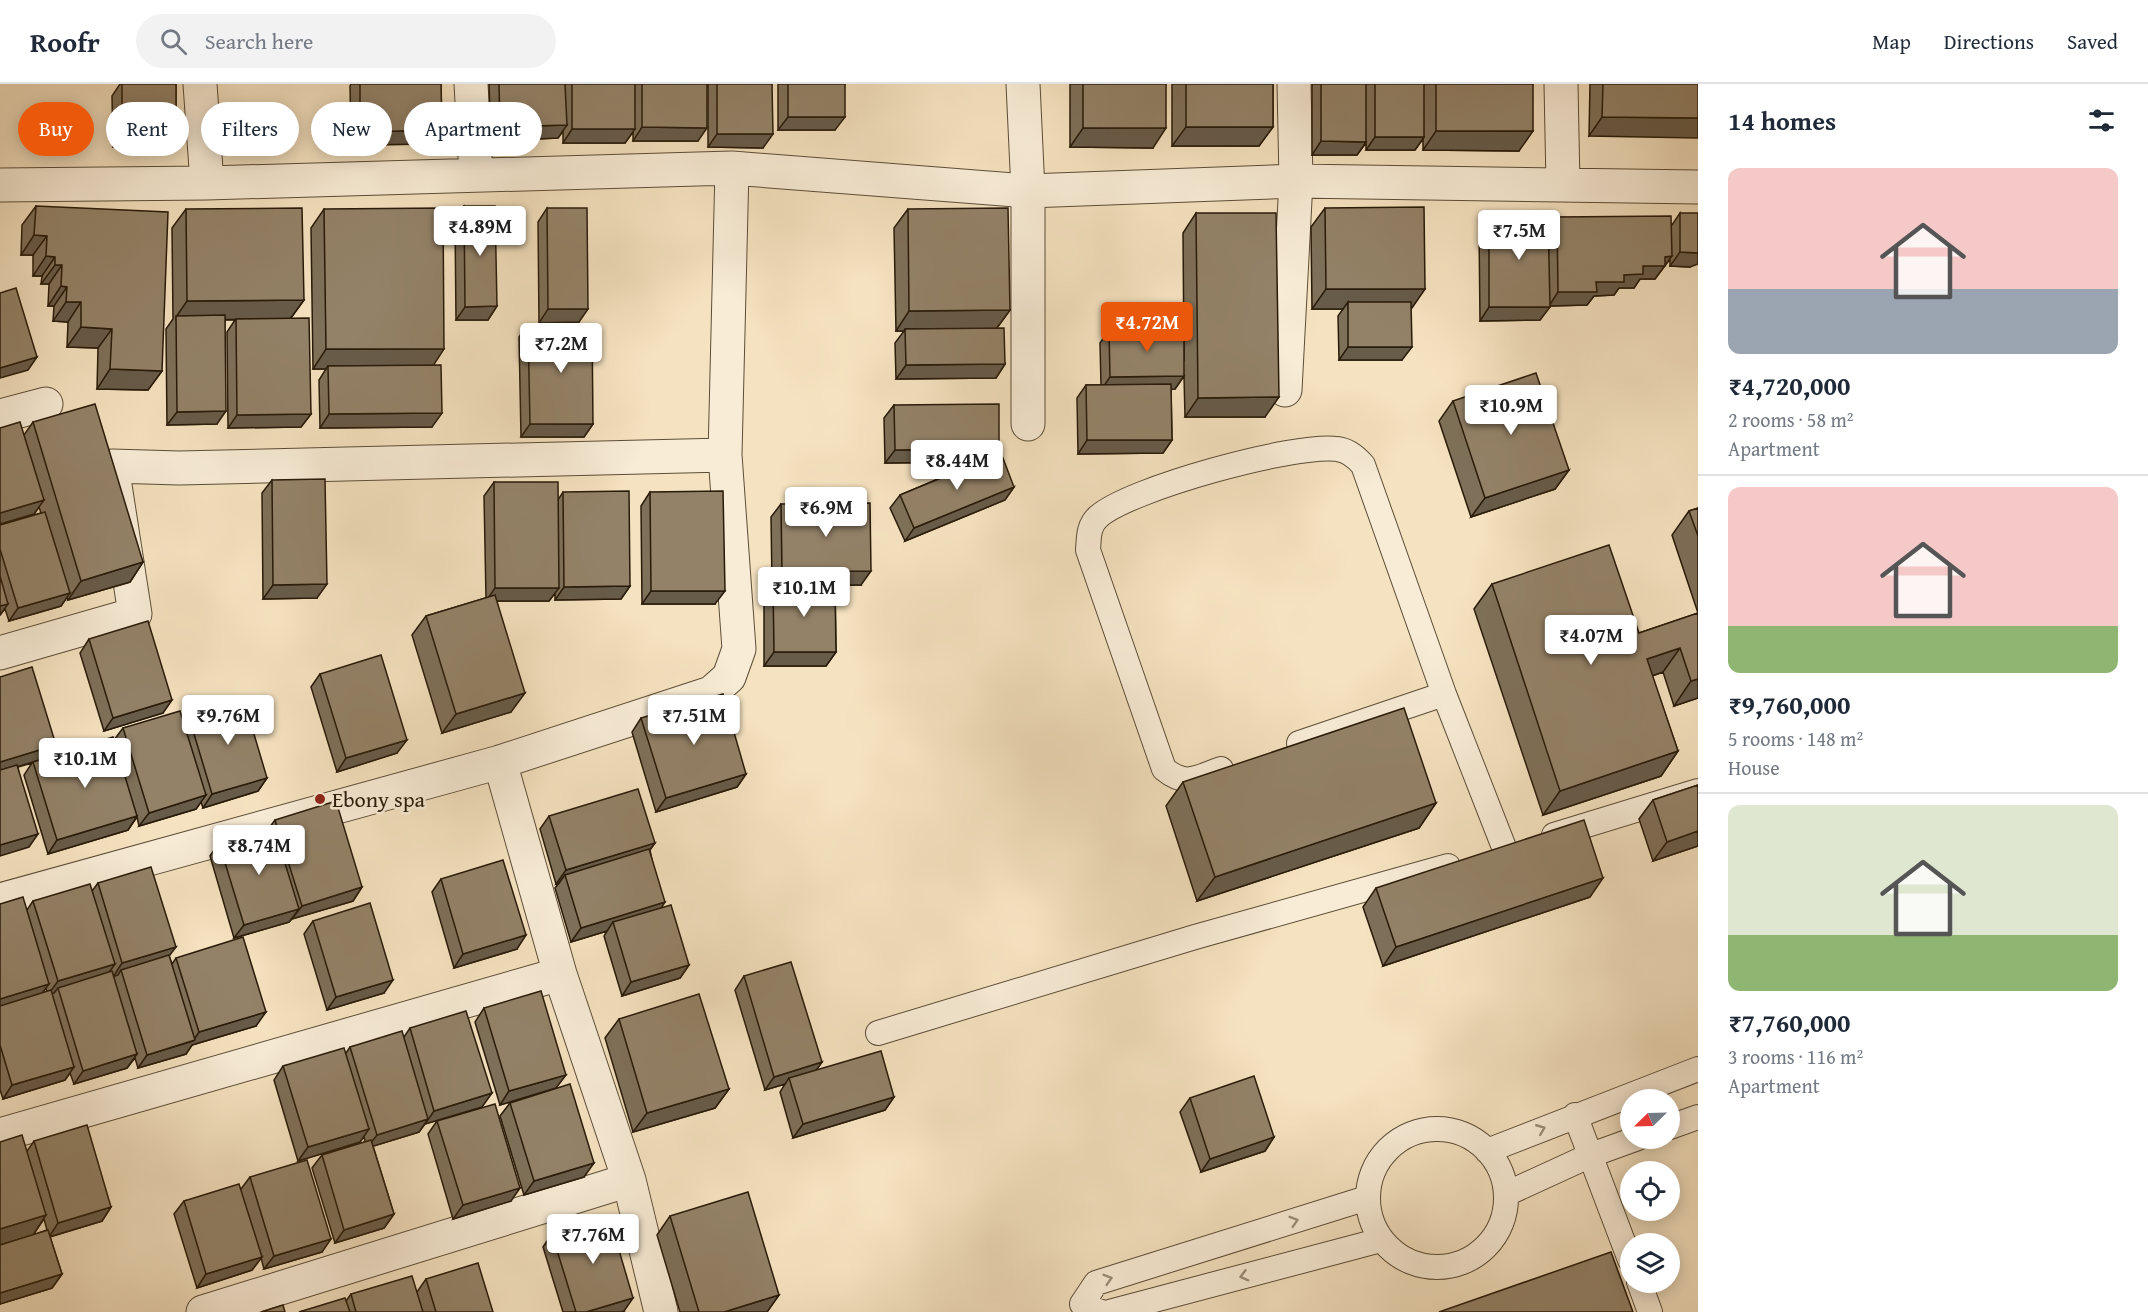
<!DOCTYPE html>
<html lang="en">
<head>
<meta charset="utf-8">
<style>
	:root { --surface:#fff; --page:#f2f2f3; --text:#1f2937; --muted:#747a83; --line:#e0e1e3; --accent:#ea580c }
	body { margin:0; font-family:"Gentium Book Plus",serif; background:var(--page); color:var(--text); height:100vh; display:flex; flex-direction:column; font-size:22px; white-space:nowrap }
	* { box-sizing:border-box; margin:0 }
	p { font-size:20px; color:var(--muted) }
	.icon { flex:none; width:33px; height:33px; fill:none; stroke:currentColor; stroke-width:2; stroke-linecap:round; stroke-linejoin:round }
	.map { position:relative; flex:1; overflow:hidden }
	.drawer { display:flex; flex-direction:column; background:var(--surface); width:450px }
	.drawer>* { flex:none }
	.hud { position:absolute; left:18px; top:18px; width:570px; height:54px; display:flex; gap:12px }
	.needle { width:39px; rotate:247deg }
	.buttons { position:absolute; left:1620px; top:1005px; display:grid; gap:12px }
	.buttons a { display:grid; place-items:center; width:60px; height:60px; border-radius:50%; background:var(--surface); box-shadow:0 3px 15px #0003; font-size:30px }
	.price { position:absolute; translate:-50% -51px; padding:0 14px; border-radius:6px; background:#fff; color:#222; font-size:20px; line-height:39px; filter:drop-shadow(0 2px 3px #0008) }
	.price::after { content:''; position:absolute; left:50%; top:36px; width:18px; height:14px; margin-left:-9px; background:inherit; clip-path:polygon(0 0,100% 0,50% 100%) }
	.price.selected { background:var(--accent); color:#fff }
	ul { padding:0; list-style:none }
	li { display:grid; align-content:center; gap:12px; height:318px; padding:0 30px }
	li+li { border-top:2px solid var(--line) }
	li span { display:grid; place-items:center; height:186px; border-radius:12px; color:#555 }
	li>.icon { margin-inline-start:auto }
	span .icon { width:108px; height:108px; fill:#fffc; stroke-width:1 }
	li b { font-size:26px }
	h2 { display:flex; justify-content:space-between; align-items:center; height:72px; padding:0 30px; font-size:26px }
	.pill { padding:0 21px; border-radius:27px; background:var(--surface); box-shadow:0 3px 15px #0003; font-size:21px; line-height:54px }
	.pill.selected { background:var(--accent); color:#fff }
	header { display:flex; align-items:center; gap:36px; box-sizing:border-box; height:84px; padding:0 30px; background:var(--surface); border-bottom:2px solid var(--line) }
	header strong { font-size:28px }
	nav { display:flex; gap:33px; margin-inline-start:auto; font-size:21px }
	.search { width:420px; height:54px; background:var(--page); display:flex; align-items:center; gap:15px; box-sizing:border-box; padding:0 21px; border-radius:33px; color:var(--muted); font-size:22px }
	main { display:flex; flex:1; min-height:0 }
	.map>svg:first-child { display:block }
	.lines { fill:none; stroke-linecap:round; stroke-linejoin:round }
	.service-casing { stroke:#5c4d37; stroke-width:26 }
	.minor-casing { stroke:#5c4d37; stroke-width:35 }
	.service { stroke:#f8ecd6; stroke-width:24 }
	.minor { stroke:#f8ecd6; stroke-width:33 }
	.wall { fill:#7e7059; stroke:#291b09; stroke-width:1.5; fill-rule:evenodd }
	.shaded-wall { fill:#675b49; stroke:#291b09; stroke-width:1.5 }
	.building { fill:#938268; stroke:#291b09; stroke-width:1.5 }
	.oneway { stroke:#9b8e7a }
	.poi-dot { fill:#8f2418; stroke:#f8ecd6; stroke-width:2 }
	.labels { text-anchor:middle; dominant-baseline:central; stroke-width:5; stroke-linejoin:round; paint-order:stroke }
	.poi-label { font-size:22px; fill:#291b09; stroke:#f8ecd6; text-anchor:start }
</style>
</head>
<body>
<header>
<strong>Roofr</strong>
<div class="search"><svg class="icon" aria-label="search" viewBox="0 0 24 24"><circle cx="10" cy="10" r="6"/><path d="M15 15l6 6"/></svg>Search here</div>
<nav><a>Map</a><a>Directions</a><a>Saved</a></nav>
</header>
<main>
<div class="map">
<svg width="1698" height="1228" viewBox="0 0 1698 1228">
	<rect width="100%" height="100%" fill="#f5e2c0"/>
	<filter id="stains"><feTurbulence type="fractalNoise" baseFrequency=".00333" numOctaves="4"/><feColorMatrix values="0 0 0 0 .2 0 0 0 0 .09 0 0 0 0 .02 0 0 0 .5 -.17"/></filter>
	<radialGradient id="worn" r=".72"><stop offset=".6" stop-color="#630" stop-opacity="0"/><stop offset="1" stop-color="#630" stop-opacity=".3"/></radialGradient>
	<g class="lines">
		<g class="service-casing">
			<path id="service" d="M1299,659L1444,610
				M1221,685C1196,694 1186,703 1164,685L1088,466C1089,454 1088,442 1098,433C1128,405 1296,359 1337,365C1348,366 1356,373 1363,381L1444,610L1505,766
				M1554,751L1698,707
				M878,949L1195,853L1448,782
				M1575,1031L1630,1176
				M1670,1043L1698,1033
				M1368 1114a69 69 0 1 1 138 0a69 69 0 1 1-138 0Z
				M1487,1067L1698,985
				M1506,1110L1591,1071L1638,1054
				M1639,1198L1650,1228
				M1101,1228L1082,1220L1096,1199L1367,1114
				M1109,1228L1381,1156"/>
		</g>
		<g class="minor-casing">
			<path id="minor" d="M200,0L207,99
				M471,0L476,91
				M1023,0L1028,107V340
				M1561,0L1563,100
				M0,101L207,99L732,84L1028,107L1296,97L1698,103
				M1285,306L1296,97L1294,0
				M0,332L46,320
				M0,569L135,530L112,382L179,384L725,371
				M0,816L500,678
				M0,1051L560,890
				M203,1228L629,1096
				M661,1228L629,1096L560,890L500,678L711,609L729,593L739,565L725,371L732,84"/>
		</g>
		<use href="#service" class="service"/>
		<use href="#minor" class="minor"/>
	</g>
	<path class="wall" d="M120,0H176V49L167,63H113L112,12Z
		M351,0H441L442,46L433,60L351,61L350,2Z
		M489,0H707L698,57H633V48L625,59H563V47L558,54L491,57Z
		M708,0H772L763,64L708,63Z
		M778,0H845L835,46H778Z
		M1070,0H1166L1153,64L1070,63Z
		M1172,0H1273V43L1259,62H1172Z
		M1312,0H1533L1519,67L1423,66V55L1415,66H1366V59L1357,71H1312Z
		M1590,0H1698L1589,52Z
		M36,122L162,287L148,306L97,305L98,264L67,263L68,238L53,237L54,222H48L49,200H41L42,192H33V171H21L22,141Z
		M464,122L497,222L488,236H456L455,136Z
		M547,124L579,238L539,239L538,138Z
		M1325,124L1425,205L1411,224L1402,276H1339L1338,232L1343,225H1312L1311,143Z
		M186,125L304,216L291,234L311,330L301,343L228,344L227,248L235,236H225L217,340L167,341L166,245L173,235L172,144Z
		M324,125L433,281L432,343L320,344L319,296L326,285H313L311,144Z
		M908,125L1010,226L997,244L1005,280L996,294L896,295L895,259L904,247H896L894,144Z
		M1196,129L1265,333H1185L1184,292L1175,305H1171L1172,356L1163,369L1078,370L1077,314L1086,301H1101L1100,259L1109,246L1184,276L1183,149Z
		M1680,129L1690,183L1670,182V175L1655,195H1640L1634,204H1619L1614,211L1594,212L1587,221L1550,222L1540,236L1480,237L1479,144L1489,131L1549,145L1557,133L1672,141Z
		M528,240L593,340L584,353H521L519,253Z
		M1453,317L1569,386L1555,405L1471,433L1439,337Z
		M894,321L999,365L995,372L1014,403L1005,416L905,457L890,424L900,411L978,378L885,379L884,334Z
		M33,338L143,478L130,498L68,516L67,513L61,522L9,537L5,525L0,531V441L41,429L39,423L34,430L0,440V344L24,351Z
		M272,396L317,514L263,515L262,409Z
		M494,398L558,416L563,408L630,502L621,515L555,516V509L549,517H497L511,628L442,649L412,551L426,532L486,514L484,412Z
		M650,408L715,520H642L641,422Z
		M781,420L861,501H835L836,568L826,582H764V514L772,501L771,433Z
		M1698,424V614L1674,622L1663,588L1652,592L1678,667L1661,692L1543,731L1474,525L1492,500L1639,549L1698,529L1672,451L1689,427Z
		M89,555L163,629L104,647L80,569Z
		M320,590L397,669L337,688L311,603Z
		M0,593L56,661L47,673L114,656L123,644L183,637L188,630L267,694L258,707L203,724L201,718L196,725L139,742L137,733L128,746L48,770L24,691L32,679L18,683L29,763Z
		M641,634L746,690L737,703L656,728L632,648Z
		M1183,698L1436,719L1419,744L1197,817L1166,722Z
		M1698,701V762L1653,777L1639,735L1653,716Z
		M549,732L655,759L650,766L661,823L689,881L680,894L622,912L604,852L607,847L571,858L555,804L559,799L556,800L540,745Z
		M275,736L362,803L353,817L292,835L289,838L234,854L210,772L219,759L269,744Z
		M441,795L517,865L454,884L432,808Z
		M98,799L169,872L172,880L176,874L256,942L192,961L186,970L138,984L135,974L127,984L74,1000L70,989L65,996L3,1015L0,1006V820L27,826L33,817L92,807ZM46,904L47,908L42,909Z
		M1376,804L1590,813L1383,882L1363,823Z
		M313,837L384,909L327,926L304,850Z
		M744,892L822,978L816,986L894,1013L885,1026L793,1054L780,1008L785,1000L765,1006L735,906Z
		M484,924L556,1004L500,1021L475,938Z
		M619,935L729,1005L715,1024L633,1048L605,954Z
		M410,944L482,1023L425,1040L419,1048L373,1062L394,1130L384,1144L335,1159L312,1084L322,1071L365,1058L364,1052L360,1058L298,1077L274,996L283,982L346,969L350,963L404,953Z
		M1190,1014L1274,1053L1265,1067L1201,1088L1180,1028Z
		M510,1019L584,1093L524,1111L500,1032Z
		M437,1037L511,1117L453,1135L428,1050Z
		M34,1057L111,1123L102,1137L50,1153L62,1190L52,1204L0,1220L27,1067ZM44,1135L47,1146L33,1151Z
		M250,1093L322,1168L264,1185L261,1174L252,1186L197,1204L174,1130L184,1117L241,1105Z
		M670,1132L779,1211L767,1228H680L657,1151Z
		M552,1150L624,1227L563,1228L543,1163Z
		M426,1195L493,1228H299L346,1217L351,1210L417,1208Z"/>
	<path class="shaded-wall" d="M788,33H845L835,46H778Z
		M1602,33L1698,34V54L1589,52Z
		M567,41L558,54L491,57L500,43Z
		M642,43L707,44L698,57H633Z
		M1186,43H1273L1259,62H1172Z
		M1083,44H1166L1153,64L1070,63Z
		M572,45H635L625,59H563Z
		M442,46L433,60L351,61L360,48Z
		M1436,47H1533L1519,67L1423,66Z
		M176,49L167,63H113L122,50Z
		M717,50H773L763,64L708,63Z
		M1375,53H1424L1415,66H1366Z
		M1321,57L1366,58L1357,71H1312Z
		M34,151L47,152L33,171H21Z
		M1680,168L1698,169V180L1690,183L1670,182Z
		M46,172L55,173L42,192H33Z
		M1672,172L1655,195H1640L1634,204H1619L1614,211L1594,212L1587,221L1549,222L1558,208L1624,191L1665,173Z
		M55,181H62L49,200H41Z
		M61,202L67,203L54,222H48Z
		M1326,205H1425L1412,224L1348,225V218L1343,225H1312Z
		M304,216L290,235L176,236V233L187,217Z
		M66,218H81L68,238L53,237Z
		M497,222L488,236H456L465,223Z
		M1489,223H1550L1540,236L1480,237Z
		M548,225H588L579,238L539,239Z
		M1010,226L996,245H905L904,247H896L909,227Z
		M81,243L112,245L98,264L67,263Z
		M1348,263H1412L1402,276H1339Z
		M326,265H444L431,285L328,282L326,285H313Z
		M37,273L28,286L0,294V284Z
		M1005,280L996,294L896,295L906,281Z
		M110,285L162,287L148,306L97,305Z
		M1184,292L1175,305L1101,306L1110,293Z
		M1279,313L1265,333H1185L1198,314Z
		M226,327L217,340L167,341L177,328Z
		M442,329L432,343L320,344L329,330Z
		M311,330L301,343L228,344L237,331Z
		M530,340H593L584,353H521Z
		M1087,356H1172L1163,369L1078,370Z
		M999,365L990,378L885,379L895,366Z
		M1569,386L1555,405L1471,433L1485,414Z
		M1014,403L1005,416L905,457L914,444Z
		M44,416L34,430L0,440V429Z
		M143,478L130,498L68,516L81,497Z
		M871,487L861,501H772L782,488Z
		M327,500L317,514L263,515L273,501Z
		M630,502L621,515L555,516L564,503Z
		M495,504H559L549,517H486Z
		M651,507H725L715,520H642Z
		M70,509L61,522L9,537L18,524Z
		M8,520L0,531V522Z
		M1680,564L1663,588L1629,600L1647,575Z
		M774,568H836L826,582H764Z
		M1698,595V614L1674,622L1691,597Z
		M525,609L511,628L442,649L456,630Z
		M172,616L163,629L104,647L113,634Z
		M407,656L397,669L337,688L346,674Z
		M56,661L46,674L0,688V678Z
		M1678,667L1661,692L1543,731L1560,707Z
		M746,690L737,703L656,728L666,714Z
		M267,694L258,707L203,724L212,710Z
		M206,711L196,725L139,742L149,729Z
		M1436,719L1419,744L1197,817L1215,793Z
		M137,732L128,746L48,770L57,756Z
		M1698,747V762L1653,777L1667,758Z
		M38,750L29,763L0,772V761Z
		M655,759L645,772L565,791L559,799L556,800L566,786Z
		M1603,794L1590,813L1383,882L1396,863Z
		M362,803L353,817L292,835L302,822Z
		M665,818L656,832L613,838L607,847L571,858L581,844Z
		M299,825L289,838L234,854L244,841Z
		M526,851L517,865L454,884L463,870Z
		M176,863L166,876L121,886L118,891L113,893L122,879Z
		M115,880L105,894L58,904L54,909L48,911L58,897Z
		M689,881L680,894L622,912L631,898Z
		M393,896L384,909L327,926L336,913Z
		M49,900L39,913L0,925V915Z
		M266,928L256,942L192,961L186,970L138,984L147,971L193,957L199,948Z
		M137,970L127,984L74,1000L83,987Z
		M822,978L812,992L789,994L785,1000L765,1006L774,993Z
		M74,983L65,996L3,1015L12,1001Z
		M566,991L556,1004L500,1021L509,1007Z
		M729,1005L715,1024L633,1048L647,1029Z
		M492,1009L482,1023L425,1040L434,1027Z
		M894,1013L885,1026L793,1054L803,1040Z
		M428,1035L419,1048L367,1064L377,1051Z
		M369,1045L360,1058L298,1077L308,1063Z
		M1274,1053L1265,1067L1201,1088L1210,1075Z
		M594,1079L584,1093L524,1111L534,1097Z
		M520,1104L511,1117L453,1135L463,1121Z
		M111,1123L102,1137L49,1153L58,1139Z
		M394,1130L384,1144L335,1159L344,1146Z
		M46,1131L33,1151L0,1161V1145Z
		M331,1155L322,1168L264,1185L274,1172Z
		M262,1173L252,1186L197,1204L206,1190Z
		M62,1190L52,1204L0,1220V1209Z
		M779,1211L767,1228H724Z
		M633,1214L624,1227L621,1228H586Z"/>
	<path class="building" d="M122,0H176V49L122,50Z
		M360,0H441L442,46L360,48Z
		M499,0H565L567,41L500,43Z
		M572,0H635V45H572Z
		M642,0H707V44L642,43Z
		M717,0H772L773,50H717Z
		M788,0H845V33H788Z
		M1083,0H1166V44H1083Z
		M1186,0H1273V43H1186Z
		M1321,0H1366V58L1321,57Z
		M1375,0H1424V53H1375Z
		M1436,0H1533V47H1436Z
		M1603,0H1698V34L1602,33Z
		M36,122L168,128L162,287L110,285L112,245L81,243V218H66L67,203L61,202L62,181H55V173L46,172L47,152L34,151Z
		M464,122H495L497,222L465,223Z
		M1424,123L1425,205H1326L1325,124Z
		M302,124L304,216L187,217L186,125Z
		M443,124L444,265H326L324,125Z
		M547,124H587L588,225H548Z
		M1008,124L1010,226L909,227L908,125Z
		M1196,129H1276L1279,313L1198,314Z
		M1680,129H1698V169L1680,168Z
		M1548,130L1550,223H1489V131Z
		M1671,132L1672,172L1665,173V182H1643V190L1624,191V198H1596L1597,208H1558L1557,133Z
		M16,204L37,273L0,284V209Z
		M1348,218H1411L1412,263H1348Z
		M225,231L226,327L177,328L176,232Z
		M309,234L311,330L237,331L236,235Z
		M528,240H592L593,340H530Z
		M1004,244L1005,280L906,281L905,245Z
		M1184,245V292L1110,293L1109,246Z
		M441,281L442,329L329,330L328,282Z
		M1536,289L1569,386L1485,414L1453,317Z
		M1171,300L1172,356H1087L1086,301Z
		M95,320L143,478L81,497L33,338Z
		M999,320V365L895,366L894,321Z
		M20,338L44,416L0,429V344Z
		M1001,369L1014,403L914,444L900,411Z
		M325,395L327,500L273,501L272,396Z
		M494,398H558L559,504H495Z
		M629,407L630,502L564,503L563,408Z
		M723,407L725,507H651L650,408Z
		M870,419L871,487L782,488L781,420Z
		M1698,424V452L1689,427Z
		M45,428L70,509L18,524L0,465V441Z
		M1609,461L1639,549L1698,529V595L1691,597L1680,564L1647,575L1678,667L1560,707L1492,500Z
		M0,492L8,520L0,522Z
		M773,500H835L836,568H774Z
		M495,511L525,609L456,630L426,532Z
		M148,537L172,616L113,634L89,555Z
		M381,571L407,656L346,674L320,590Z
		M32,583L56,661L0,678V593Z
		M723,610L746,690L666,714L641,634Z
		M243,613L267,694L212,710L188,630Z
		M1404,624L1436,719L1215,793L1183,698Z
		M180,627L206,711L149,729L123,644Z
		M113,653L137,732L57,756L33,678Z
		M17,681L38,750L0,761V686Z
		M1698,701V747L1667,758L1653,716Z
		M638,705L655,759L566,786L549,732Z
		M336,717L362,803L302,822L275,736Z
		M1584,736L1603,794L1396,863L1376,804Z
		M274,743L299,825L244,841L219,759Z
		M649,765L665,818L581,844L565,791Z
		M503,776L526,851L463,870L441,795Z
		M151,783L176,863L122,879L98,799Z
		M90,800L115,880L58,897L33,817Z
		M23,813L49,900L0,915V820Z
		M370,819L393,896L336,913L313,837Z
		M671,821L689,881L631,898L613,838Z
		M243,853L266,928L199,948L176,874Z
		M169,871L195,956L147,971L121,886Z
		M791,878L822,978L774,993L744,892Z
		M112,887L137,970L83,987L58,904Z
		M51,906L74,983L12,1001L0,961V922Z
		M541,907L566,991L509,1007L484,924Z
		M699,910L729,1005L647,1029L619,935Z
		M466,927L492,1009L434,1027L410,944Z
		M402,947L428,1035L377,1051L350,963Z
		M344,964L369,1045L308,1063L283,982Z
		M881,967L894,1013L803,1040L789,994Z
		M1254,992L1274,1053L1210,1075L1190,1014Z
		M570,1000L594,1079L534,1097L510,1019Z
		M495,1020L520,1104L463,1121L437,1037Z
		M87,1041L111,1123L58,1139L34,1057Z
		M22,1051L46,1131L0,1145V1058Z
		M371,1056L394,1130L344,1146L322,1071Z
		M307,1076L331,1155L274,1172L250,1093Z
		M239,1100L262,1173L206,1190L184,1117Z
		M748,1108L779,1211L724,1228H699L670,1132Z
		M609,1132L633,1214L586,1228H576L552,1150Z
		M48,1146L62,1190L0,1209V1161Z
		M1611,1168L1633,1228H1439Z
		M478,1179L493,1228H436L426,1195Z
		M412,1192L423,1228H356L351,1210Z
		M345,1214L350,1228H299Z
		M283,1221L285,1228H261Z"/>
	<defs><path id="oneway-chevron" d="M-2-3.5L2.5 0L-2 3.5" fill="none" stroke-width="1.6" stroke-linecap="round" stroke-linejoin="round" transform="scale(1.5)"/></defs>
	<g class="oneway">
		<use href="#oneway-chevron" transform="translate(1541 1045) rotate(-22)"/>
		<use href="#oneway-chevron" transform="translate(1294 1137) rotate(-17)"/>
		<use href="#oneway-chevron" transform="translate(1244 1192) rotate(165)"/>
		<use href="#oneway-chevron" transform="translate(1108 1195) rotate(-17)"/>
	</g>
	<circle class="poi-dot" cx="320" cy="715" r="6"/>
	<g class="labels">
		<g class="poi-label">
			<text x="332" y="715">Ebony spa</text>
		</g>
	</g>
	<rect width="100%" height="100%" filter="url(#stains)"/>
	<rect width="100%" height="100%" fill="url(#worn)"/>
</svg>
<div class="buttons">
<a><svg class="needle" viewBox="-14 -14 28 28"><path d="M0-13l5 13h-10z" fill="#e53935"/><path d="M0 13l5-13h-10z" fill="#747a83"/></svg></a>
<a><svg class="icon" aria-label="locate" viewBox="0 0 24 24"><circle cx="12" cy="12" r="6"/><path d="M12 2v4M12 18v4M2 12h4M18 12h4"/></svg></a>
<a><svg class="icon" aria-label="layers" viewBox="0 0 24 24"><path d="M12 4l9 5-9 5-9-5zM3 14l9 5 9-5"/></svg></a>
</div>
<b class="price" style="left:480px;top:173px">₹4.89M</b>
<b class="price" style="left:1519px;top:177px">₹7.5M</b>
<b class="price selected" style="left:1147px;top:269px">₹4.72M</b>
<b class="price" style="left:561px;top:290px">₹7.2M</b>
<b class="price" style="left:1511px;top:352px">₹10.9M</b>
<b class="price" style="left:957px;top:407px">₹8.44M</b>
<b class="price" style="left:826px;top:454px">₹6.9M</b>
<b class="price" style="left:804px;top:534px">₹10.1M</b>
<b class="price" style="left:1591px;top:582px">₹4.07M</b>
<b class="price" style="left:228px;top:662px">₹9.76M</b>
<b class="price" style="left:694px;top:662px">₹7.51M</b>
<b class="price" style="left:85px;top:705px">₹10.1M</b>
<b class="price" style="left:259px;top:792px">₹8.74M</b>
<b class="price" style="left:593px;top:1181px">₹7.76M</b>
<div class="hud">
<a class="pill selected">Buy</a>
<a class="pill">Rent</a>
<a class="pill">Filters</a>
<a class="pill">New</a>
<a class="pill">Apartment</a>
</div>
</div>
<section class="drawer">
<h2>14 homes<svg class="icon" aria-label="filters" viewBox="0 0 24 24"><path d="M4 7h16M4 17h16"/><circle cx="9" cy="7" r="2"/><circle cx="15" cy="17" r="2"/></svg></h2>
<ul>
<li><span style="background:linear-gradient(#f6c9c9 65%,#9aa5b1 0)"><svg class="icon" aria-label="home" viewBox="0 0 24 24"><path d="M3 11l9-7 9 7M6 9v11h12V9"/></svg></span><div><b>₹4,720,000</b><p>2 rooms · 58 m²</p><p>Apartment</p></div></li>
<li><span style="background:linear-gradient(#f6c9c9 75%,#8fb573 0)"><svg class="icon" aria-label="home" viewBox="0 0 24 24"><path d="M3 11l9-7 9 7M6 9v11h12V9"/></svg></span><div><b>₹9,760,000</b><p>5 rooms · 148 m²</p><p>House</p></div></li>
<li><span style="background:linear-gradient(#dfe7d0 70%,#8fb573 0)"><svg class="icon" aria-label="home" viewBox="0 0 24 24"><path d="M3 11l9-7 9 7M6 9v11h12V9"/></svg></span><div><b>₹7,760,000</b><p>3 rooms · 116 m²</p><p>Apartment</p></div></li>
</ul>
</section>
</main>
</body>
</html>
